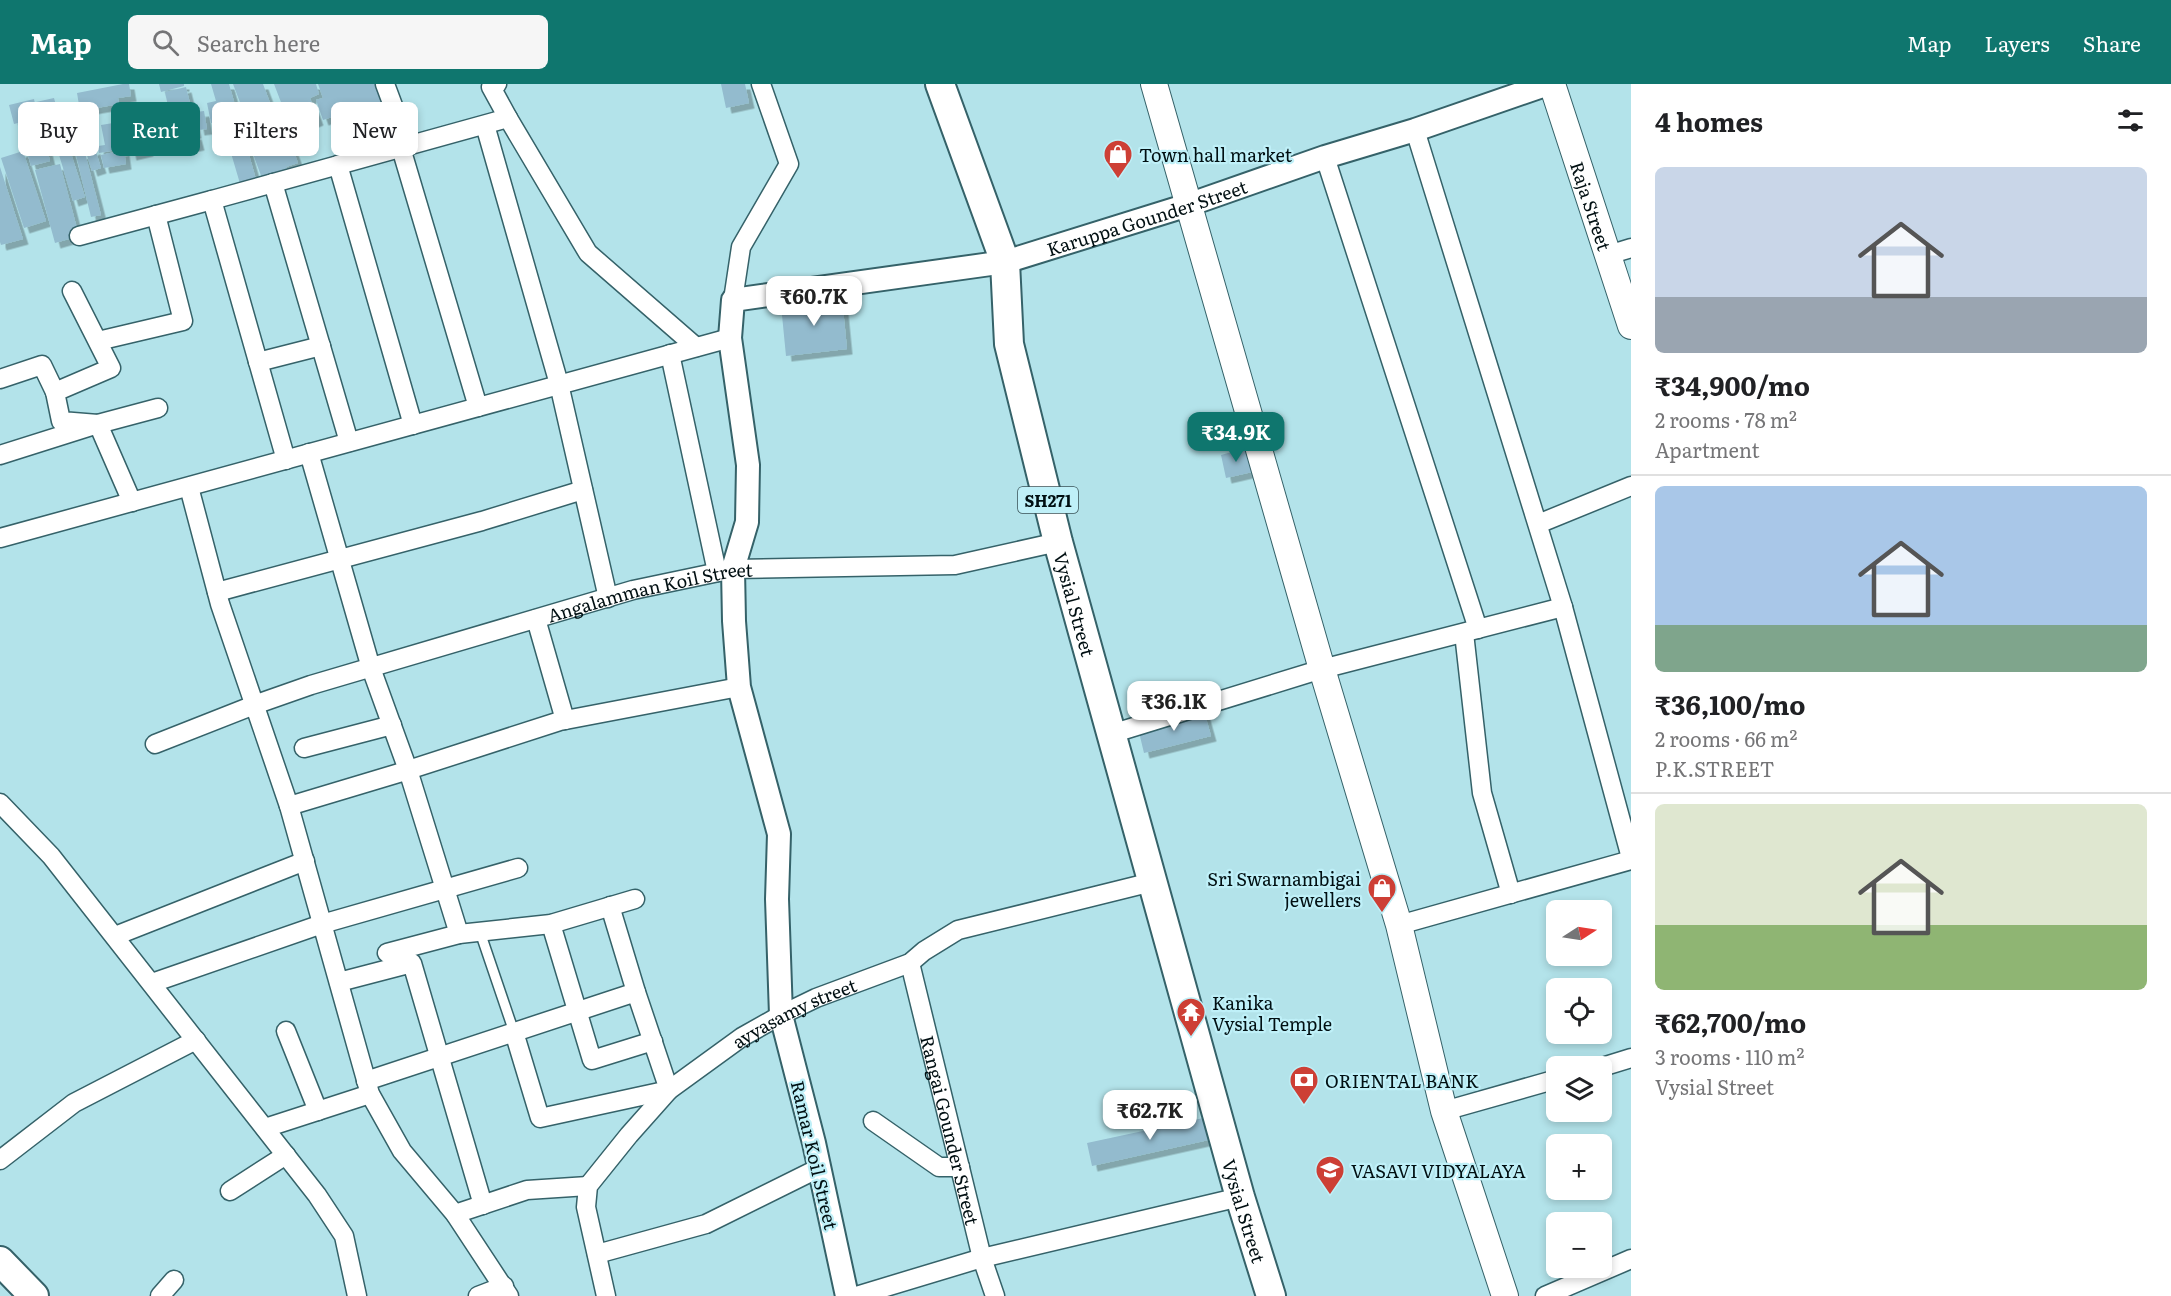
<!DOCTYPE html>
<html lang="en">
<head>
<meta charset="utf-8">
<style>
	:root { --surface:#fff; --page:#f6f6f6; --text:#202124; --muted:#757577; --line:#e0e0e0; --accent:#0f766e }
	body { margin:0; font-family:Literata,serif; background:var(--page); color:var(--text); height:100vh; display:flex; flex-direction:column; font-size:22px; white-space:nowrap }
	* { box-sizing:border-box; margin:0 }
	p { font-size:20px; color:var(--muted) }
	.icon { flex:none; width:33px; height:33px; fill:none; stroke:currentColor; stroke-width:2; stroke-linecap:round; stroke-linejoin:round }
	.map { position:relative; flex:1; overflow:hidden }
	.drawer { display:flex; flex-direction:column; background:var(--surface); width:540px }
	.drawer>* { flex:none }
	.hud { position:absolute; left:18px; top:18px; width:570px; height:54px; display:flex; gap:12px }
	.needle { width:39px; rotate:78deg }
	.fabs { position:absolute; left:1546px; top:816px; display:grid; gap:12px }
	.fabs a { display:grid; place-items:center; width:66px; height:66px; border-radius:9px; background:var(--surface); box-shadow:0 3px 9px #0003; font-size:30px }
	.price { position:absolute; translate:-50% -51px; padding:0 14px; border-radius:12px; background:#fff; color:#222; font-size:20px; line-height:39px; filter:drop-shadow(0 2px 3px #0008) }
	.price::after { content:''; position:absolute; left:50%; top:36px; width:18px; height:14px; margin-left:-9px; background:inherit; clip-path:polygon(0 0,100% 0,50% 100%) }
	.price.on { background:var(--accent); color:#fff }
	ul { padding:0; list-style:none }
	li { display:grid; align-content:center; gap:12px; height:318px; padding:0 24px }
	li+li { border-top:2px solid var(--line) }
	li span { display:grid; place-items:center; height:186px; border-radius:9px; color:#555 }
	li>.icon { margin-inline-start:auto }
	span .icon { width:108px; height:108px; fill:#fffc; stroke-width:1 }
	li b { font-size:26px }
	h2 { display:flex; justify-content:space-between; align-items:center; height:72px; padding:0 24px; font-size:26px }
	.tag { padding:0 21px; border-radius:9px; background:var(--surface); box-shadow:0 3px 9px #0003; font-size:21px; line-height:54px }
	.tag.on { background:var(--accent); color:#fff }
	header { display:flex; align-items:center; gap:36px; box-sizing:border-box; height:84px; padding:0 30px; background:var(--accent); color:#fff }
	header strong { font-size:28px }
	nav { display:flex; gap:33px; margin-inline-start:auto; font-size:21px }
	.search { width:420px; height:54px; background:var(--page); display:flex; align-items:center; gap:15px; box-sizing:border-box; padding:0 21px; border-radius:9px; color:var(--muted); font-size:22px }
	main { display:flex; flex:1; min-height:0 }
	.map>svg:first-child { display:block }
	.building { fill:#93bbce; filter:url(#shadow) }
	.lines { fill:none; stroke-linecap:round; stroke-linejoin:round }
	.service-casing { stroke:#356269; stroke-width:12 }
	.minor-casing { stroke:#356269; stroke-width:21 }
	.tertiary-casing { stroke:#356269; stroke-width:26 }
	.secondary-casing { stroke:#356269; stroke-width:28 }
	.primary-casing { stroke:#356269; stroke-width:32 }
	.service { stroke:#fff; stroke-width:9 }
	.minor { stroke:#fff; stroke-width:18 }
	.tertiary { stroke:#fff; stroke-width:22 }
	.secondary { stroke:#fff; stroke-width:26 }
	.primary { stroke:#fff; stroke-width:28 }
	.labels { text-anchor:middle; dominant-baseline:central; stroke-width:4.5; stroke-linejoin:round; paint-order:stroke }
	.shield { fill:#bff0f8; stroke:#3a5257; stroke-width:1.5 }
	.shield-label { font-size:16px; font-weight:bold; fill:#010f12 }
	.poi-label { font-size:18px; fill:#010f12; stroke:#bff0f8; text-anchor:start }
	.street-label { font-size:18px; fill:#010f12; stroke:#bff0f8 }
</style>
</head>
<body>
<header>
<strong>Map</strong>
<div class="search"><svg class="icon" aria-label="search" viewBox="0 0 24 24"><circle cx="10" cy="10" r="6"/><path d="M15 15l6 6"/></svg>Search here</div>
<nav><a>Map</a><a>Layers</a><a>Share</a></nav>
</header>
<main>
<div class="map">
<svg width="1631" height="1212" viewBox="0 0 1631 1212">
	<defs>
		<filter id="shadow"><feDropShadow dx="5.5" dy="5.5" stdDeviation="0" flood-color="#0004"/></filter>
	</defs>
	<rect width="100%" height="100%" fill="#b3e3ea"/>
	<path class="building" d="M123,0H129L131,12L118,14L119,20L80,27L77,9Z
		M159,0H184V2L161,8Z
		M211,0H229L257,99L241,103L218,25L220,37L211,39L207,19L216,17Z
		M233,0H263L270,19L244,29Z
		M274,0H316L319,10L310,14L318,36L304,42L309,55L297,60Z
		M318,0H376L394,57L351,70L338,31L323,36L316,16L323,14Z
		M721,0H745L749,19L726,24Z
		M186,3L194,36L172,41L165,8Z
		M54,14L58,29L40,33L36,18Z
		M34,15L38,34L14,40L9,21Z
		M277,22L298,79L286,83L288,88L263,97L246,51L257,47L251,32Z
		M204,27L207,45L199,46L196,28Z
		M137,28L139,42L123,44L121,31Z
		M165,33L171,57L149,63L143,39Z
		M119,38L124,65L99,69L98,62L105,61L101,41Z
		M194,38L196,49L174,54L172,42Z
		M41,41L50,77L31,82L21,46Z
		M143,47L148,67L131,71L127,51Z
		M196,50L199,61L175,66L173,55Z
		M67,57L85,113L73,117L56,61Z
		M95,65L101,84L92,87L86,68Z
		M124,66L126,80L104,84L101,71Z
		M23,67L46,137L24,144L1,74Z
		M85,69L101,131L91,133L76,71Z
		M60,80L79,152L55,159L35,86Z
		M0,83L23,155L1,161L0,158Z
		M842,214L847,265L786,272L781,221Z
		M1246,364L1252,388L1226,394L1221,371Z
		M1204,627L1211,652L1144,669L1138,644Z
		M1208,1033L1213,1055L1092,1082L1087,1059Z"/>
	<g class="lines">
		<g class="service-casing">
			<path id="service" d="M480,848L514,948"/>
		</g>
		<g class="minor-casing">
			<g id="minor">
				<path d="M385,0L408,62"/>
				<path d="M497,0L491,3L508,34"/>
				<path d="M485,41L559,300L608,514"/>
				<path d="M1415,46L1563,523L1631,774"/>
				<path d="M401,64L478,323"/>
				<path d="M1325,73L1478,545"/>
				<path d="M338,81L413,341"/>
				<path d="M273,99L349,358"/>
				<path d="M79,152L212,116"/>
				<path d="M1608,171L1631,164"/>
				<path d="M72,207L111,284L55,308L61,337L98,340L132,418"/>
				<path d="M733,216L741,163L789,80L761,0"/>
				<path d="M98,257L183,237L156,131"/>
				<path d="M670,270L717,488"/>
				<path d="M258,278L321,262"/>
				<path d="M0,295L42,281L55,308"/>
				<path d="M309,369L371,584L408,686L459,850"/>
				<path d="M0,371L98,340L158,324"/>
				<path d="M286,376L212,116L508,34L588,169L696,263"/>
				<path d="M189,403L220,520L289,722L370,1010L402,1067L455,1130L509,1212"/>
				<path d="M1538,440L1631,402"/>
				<path d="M0,454L730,254"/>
				<path d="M217,508L482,437L583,406"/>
				<path d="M536,535L565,636"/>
				<path d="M1464,549L1482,709L1511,810"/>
				<path d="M1111,650L1322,585L1563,523"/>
				<path id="s1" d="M155,660L254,621L311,601L633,506L733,485L955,481L1058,458"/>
				<path d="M304,664L392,641"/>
				<path d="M0,719L51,772L317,1111L344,1152L357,1212"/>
				<path d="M289,722L399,689L560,637L739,603"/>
				<path d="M610,822L636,908"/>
				<path d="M551,840L592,976L653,957"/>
				<path d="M1399,841L1631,776"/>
				<path d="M115,852L305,777"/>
				<path d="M387,869L459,850L551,840L635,815"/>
				<path id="s2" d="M910,879L982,1174L995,1212"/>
				<path d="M339,898L412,879L483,1121"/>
				<path d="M152,899L322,840L518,784"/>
				<path d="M286,947L318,1027"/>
				<path d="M1602,983L1631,974"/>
				<path d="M366,997L636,908L669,1006L540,1034L514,948"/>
				<path d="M1444,1027L1557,995"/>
				<path d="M873,1037L939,1083H960"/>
				<path d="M265,1044L370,1010"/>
				<path d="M0,1076L74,1019L196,956"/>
				<path d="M230,1107L286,1071"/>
				<path d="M455,1130L527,1106L588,1102"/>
				<path d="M597,1170L706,1140L819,1084"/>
				<path d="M160,1212L174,1196"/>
				<path d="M478,1212L504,1202"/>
				<path id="s3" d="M606,1212L586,1123L588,1102L629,1051L669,1006L742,953L781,931L816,914L910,879L924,867L958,846L1152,798"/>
				<path d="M856,1212L982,1174L1240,1113"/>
				<path d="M1545,1212L1631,1175"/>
			</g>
		</g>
		<g class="tertiary-casing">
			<g id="tertiary">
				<path id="s4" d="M847,1212L814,1059L781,931L777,815L779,750L739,603L734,537L733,485L747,438L748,381L730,254L733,216L1005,178L1188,121L1325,73L1415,46L1548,0"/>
			</g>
		</g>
		<g class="secondary-casing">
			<g id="secondary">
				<path d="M1154,0L1322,585L1399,841L1444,1027L1505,1212"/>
				<path id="s5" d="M1552,0L1631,242"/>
			</g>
		</g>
		<g class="primary-casing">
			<g id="primary">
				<path id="s6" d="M940,0L1005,178L1009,260L1058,458L1240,1113L1271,1212"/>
				<path d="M0,1177L34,1212"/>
			</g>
		</g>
		<use href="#service" class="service"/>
		<use href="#minor" class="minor"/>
		<use href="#tertiary" class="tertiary"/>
		<use href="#secondary" class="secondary"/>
		<use href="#primary" class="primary"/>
	</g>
	<defs>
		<g id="shop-pin" transform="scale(1.5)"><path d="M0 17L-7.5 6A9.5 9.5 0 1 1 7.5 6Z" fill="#cd3f35" stroke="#bff0f8"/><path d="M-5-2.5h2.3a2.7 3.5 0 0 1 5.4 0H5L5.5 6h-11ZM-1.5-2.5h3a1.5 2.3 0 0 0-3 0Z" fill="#fff"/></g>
		<g id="temple-pin" transform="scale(1.5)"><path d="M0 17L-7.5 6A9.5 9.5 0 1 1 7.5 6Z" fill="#cd3f35" stroke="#bff0f8"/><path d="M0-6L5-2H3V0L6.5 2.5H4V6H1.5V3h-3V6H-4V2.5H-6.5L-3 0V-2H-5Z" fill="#fff"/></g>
		<g id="bank-pin" transform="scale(1.5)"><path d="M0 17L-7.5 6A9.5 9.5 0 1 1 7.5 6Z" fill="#cd3f35" stroke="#bff0f8"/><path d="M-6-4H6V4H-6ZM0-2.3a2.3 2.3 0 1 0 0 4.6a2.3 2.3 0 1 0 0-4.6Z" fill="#fff"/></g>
		<g id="school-pin" transform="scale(1.5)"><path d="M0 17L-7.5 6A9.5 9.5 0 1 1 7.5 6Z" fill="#cd3f35" stroke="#bff0f8"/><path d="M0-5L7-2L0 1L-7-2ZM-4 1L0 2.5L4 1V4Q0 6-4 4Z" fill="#fff"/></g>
	</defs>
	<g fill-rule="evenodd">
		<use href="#shop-pin" x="1118" y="70"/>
		<use href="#shop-pin" x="1382" y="804"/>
		<use href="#temple-pin" x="1191" y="928"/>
		<use href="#bank-pin" x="1304" y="996"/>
		<use href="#school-pin" x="1330" y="1086"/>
	</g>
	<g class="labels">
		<rect class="shield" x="1018" y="403" width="60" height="26" rx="4.5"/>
		<g class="shield-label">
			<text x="1048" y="416">SH271</text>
		</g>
		<g class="poi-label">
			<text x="1139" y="70">Town hall market</text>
			<text x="1361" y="794" text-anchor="end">Sri Swarnambigai<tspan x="1361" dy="21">jewellers</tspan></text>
			<text x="1212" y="918">Kanika<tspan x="1212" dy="21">Vysial Temple</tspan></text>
			<text x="1325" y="996">ORIENTAL BANK</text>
			<text x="1351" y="1086">VASAVI VIDYALAYA</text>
		</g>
		<g class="street-label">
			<text stroke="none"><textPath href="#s5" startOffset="128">Raja Street</textPath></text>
			<text stroke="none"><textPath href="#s4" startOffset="1436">Karuppa Gounder Street</textPath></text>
			<text stroke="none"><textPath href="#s1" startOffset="519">Angalamman Koil Street</textPath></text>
			<text stroke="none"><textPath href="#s6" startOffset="540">Vysial Street</textPath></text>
			<text stroke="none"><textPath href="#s3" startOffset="386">ayyasamy street</textPath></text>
			<text stroke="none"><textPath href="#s2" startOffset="172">Rangai Gounder Street</textPath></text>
			<text transform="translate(815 1071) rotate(77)">Ramar Koil Street</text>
			<text stroke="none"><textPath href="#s6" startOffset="1170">Vysial Street</textPath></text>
		</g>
	</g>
</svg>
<div class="fabs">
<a><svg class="needle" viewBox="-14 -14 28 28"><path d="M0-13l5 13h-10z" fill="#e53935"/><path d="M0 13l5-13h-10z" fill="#757577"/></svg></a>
<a><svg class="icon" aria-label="locate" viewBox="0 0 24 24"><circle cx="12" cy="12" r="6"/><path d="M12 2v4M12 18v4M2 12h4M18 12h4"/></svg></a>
<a><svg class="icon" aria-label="layers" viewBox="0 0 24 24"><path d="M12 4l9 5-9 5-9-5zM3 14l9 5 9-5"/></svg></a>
<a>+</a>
<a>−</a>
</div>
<b class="price" style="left:814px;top:243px">₹60.7K</b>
<b class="price on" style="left:1236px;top:379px">₹34.9K</b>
<b class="price" style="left:1174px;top:648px">₹36.1K</b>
<b class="price" style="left:1150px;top:1057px">₹62.7K</b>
<div class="hud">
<a class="tag">Buy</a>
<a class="tag on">Rent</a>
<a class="tag">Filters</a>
<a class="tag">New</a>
</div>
</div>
<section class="drawer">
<h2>4 homes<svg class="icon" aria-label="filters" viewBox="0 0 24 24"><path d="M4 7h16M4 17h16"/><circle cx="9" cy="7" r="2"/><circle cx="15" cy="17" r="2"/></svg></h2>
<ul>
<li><span style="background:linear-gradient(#c9d6e8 70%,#9aa5b1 0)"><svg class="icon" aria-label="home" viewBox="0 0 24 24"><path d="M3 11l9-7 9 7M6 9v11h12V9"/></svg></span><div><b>₹34,900/mo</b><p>2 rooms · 78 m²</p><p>Apartment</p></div></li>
<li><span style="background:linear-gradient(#a9c7e8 75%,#7fa58c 0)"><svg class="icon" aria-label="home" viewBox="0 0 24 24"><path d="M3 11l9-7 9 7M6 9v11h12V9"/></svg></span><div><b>₹36,100/mo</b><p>2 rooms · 66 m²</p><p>P.K.STREET</p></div></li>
<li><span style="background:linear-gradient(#dfe7d0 65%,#8fb573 0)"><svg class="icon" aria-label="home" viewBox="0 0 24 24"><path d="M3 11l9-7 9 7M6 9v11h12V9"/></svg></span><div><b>₹62,700/mo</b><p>3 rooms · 110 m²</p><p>Vysial Street</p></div></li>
</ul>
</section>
</main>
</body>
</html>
